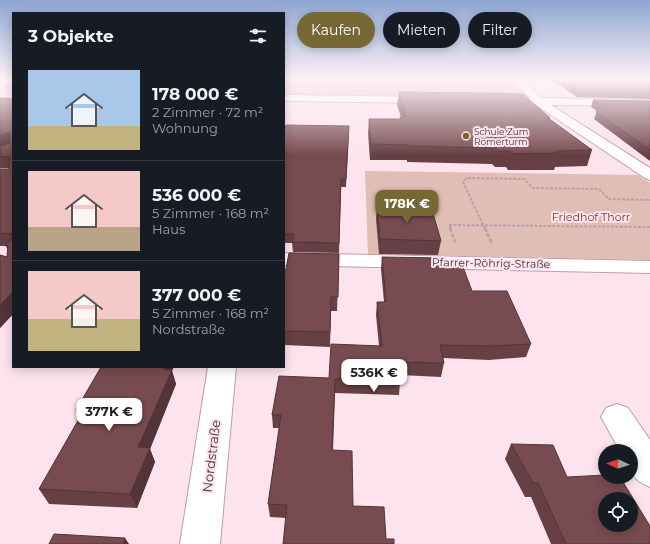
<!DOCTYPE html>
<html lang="de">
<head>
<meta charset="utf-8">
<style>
	:root { --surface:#171b24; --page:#20242c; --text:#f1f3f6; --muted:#9ea1a6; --line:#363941; --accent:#766835 }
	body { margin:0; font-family:Montserrat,sans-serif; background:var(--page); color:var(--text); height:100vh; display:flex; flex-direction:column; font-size:15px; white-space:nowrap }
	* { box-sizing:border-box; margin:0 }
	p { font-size:13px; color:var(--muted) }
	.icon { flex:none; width:22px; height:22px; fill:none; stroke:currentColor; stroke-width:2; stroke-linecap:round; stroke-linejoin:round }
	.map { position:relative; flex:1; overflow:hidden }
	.drawer { position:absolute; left:12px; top:12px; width:273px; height:356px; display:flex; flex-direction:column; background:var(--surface); border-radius:0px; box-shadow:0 2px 10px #0003 }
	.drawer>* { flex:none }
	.banner { position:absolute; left:297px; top:12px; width:293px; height:36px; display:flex; gap:8px }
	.needle { width:26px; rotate:274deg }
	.fabs { position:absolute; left:598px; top:444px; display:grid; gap:8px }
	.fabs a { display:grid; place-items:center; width:40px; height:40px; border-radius:50%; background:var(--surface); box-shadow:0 2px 10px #0003; font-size:20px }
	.price { position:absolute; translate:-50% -34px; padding:0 9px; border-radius:8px; background:#fff; color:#222; font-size:13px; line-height:26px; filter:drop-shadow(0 1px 2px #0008) }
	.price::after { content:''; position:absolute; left:50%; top:24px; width:12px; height:9px; margin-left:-6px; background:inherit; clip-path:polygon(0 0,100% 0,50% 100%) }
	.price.active { background:var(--accent); color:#fff }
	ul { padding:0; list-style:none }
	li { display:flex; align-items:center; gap:12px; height:100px; padding:0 16px }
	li+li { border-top:1px solid var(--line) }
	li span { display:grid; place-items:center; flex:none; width:112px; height:80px; border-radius:0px; color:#555 }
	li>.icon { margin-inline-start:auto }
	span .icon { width:48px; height:48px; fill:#fffc; stroke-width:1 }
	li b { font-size:17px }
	h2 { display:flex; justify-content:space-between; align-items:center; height:48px; padding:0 16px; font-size:17px }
	.chip { padding:0 14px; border-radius:18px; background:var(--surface); box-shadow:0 2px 10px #0003; font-size:14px; line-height:36px }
	.chip.active { background:var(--accent); color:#fff }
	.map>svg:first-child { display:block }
	.green { fill:#e0bdb5 }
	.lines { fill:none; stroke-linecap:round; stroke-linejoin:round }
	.minor-casing { stroke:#c19bab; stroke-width:2 }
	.motorway-casing { stroke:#c19bab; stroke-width:2 }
	.path-far1 { stroke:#b7a1aa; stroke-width:2; stroke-dasharray:3 1.5; stroke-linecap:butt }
	.path { stroke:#b7a1aa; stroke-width:2.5; stroke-dasharray:4 2; stroke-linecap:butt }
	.minor { fill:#fff; fill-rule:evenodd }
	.motorway { fill:#fff; fill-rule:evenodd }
	.path-bridge { stroke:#b7a1aa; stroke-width:1; stroke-dasharray:2 1; stroke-linecap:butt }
	.wall { fill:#664045 }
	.shaded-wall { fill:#533438 }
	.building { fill:#774b50; stroke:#533438; fill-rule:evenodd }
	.poi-dot { fill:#766835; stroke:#fce3ed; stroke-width:1.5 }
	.labels { text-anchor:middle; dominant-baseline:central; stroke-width:4; stroke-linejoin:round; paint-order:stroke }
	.far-poi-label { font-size:9px; fill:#45353c; stroke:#fce3ed; text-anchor:start }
	.park-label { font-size:11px; fill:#793b2e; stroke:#fce3ed }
	.street-label { font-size:11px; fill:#45353c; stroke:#fce3ed }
	.near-street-label { font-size:13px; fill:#45353c; stroke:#fce3ed }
</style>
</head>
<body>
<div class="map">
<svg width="650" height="544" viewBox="0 0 650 544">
	<rect width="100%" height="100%" fill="#fce3ed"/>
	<path class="green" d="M284,79H511L528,98L284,96Z
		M365,171L638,175L650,183V260L368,254Z"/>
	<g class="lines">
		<g class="minor-casing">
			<path id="minor" d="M513,79H522L541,98L650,100V106L551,105L650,168V180L645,178L536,105L497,103L496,101L501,98H530Z
				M284,95L427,97L432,100L427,103L284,101Z
				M284,253L650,261V273L284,265Z
				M208,367H236L220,544H180Z
				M617,404L628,408L650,440V487C629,478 631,472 631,451H620L601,417L606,408Z"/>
		</g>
		<g class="motorway-casing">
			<path id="motorway" d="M13,79V85L0,88V82Z"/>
		</g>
		<path class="path-far1" d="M451,229L449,225L650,227
			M485,229L463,182L467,178L524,179L533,188L599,189L609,199L650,200"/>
		<path class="path" d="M450,228L455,242
			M485,228L492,244"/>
		<use href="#minor" class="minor"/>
		<use href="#motorway" class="motorway"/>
		<path class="path-bridge" d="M0,85L13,86"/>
	</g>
	<path class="wall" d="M550,79H637L650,84V99L577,97Z
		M640,79H650V83Z
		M399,92L550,118V119L592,150L587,166L555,167L554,170H508L506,167H495L492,164L407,162V160H370L368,133L369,119H400V117H401L397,105Z
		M0,98L13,99V314L0,328V255L7,257L8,251L6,246H0V169H9V168H0Z
		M593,100L650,101V161L594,119L597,111L591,107Z
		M349,126L346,187H341L339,253L293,252L292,243H284V132Z
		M377,206L406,210L441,241L438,255L379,254L376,219Z
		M339,254L337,311H331L330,347L284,345V279Z
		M382,257L448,267L472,291L531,344L526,357L489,360L443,358L444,363L441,377L400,375V381L399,395L335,393L333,450L353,506L386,539L394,544L286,518L270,517L268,504L279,428H273L272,415L379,346L376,315L377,302H384L381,269Z
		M172,371L176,384L150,449L155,462L137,508L49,504L39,489L80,418L76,410Z
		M511,444L567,477L650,544H551L531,497H525L505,459Z"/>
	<path class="shaded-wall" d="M10,132L13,142L0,147V135Z
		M13,292V314L0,328V305Z
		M164,367H174L172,371L176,384L150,449L155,462L137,508L130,494L138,447Z
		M125,538L129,544H123Z"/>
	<path class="building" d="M560,79H637L650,84V92L579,91Z
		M399,92L485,93L523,94L550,118H548L592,150L557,151L559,153L513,154L510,151H498L496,148L409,146L408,145L371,144L369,119H401L400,117H406Z
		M0,98L13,99V234L0,233V169H9L10,157H0V146L10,143V132L0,135Z
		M593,100L650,101V150L596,112L601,105Z
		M286,125L349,126L346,179H341L339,243L292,242L294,234H284V132Z
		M377,206H405L406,210H432L441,241L380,239Z
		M13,238V292L0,305V255L7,257L8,246L5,245Z
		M289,253L339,254L338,297H331L330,332L284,331V279Z
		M382,257L445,258L448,267H463L472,291H507L531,344L493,346L440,345L444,363L398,362L400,381L335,379L332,450L352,451L353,506L384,507L386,539H394V544H283L287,505L268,504L281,415H272L279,376L329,378L331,344L382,346L377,302H386Z
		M101,367H164L163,369L172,370L138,447L150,448L130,494L39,489L84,410H76Z
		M511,444L553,445L567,477L605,475V477H620L650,526V544H566L538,483H533ZM605,499H631V525H605Z
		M54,534L125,538L123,544H49Z"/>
	<linearGradient id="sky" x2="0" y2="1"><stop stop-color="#8da5d3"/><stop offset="0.51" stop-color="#fef2f7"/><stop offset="1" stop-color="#fef2f7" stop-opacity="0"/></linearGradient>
	<rect width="650" height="155" fill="url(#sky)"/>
	<circle class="poi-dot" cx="466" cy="136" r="4"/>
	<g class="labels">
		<g class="far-poi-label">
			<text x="474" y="131">Schule Zum<tspan x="474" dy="10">Römerturm</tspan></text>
		</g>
		<g class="park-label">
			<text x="591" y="217">Friedhof Thorr</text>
		</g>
		<g class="street-label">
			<text transform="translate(491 263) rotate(1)">Pfarrer-Röhrig-Straße</text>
		</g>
		<g class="near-street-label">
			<text transform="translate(211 456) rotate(-83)">Nordstraße</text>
		</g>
	</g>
</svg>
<div class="fabs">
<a><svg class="needle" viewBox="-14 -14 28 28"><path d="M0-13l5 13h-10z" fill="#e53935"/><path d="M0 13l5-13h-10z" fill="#9ea1a6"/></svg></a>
<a><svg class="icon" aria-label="locate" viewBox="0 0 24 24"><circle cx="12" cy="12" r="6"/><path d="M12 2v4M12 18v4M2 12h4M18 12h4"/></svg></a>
</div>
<b class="price active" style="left:407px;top:224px">178K €</b>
<b class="price" style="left:374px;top:393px">536K €</b>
<b class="price" style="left:109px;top:432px">377K €</b>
<div class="banner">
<a class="chip active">Kaufen</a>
<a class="chip">Mieten</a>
<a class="chip">Filter</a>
</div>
<section class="drawer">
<h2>3 Objekte<svg class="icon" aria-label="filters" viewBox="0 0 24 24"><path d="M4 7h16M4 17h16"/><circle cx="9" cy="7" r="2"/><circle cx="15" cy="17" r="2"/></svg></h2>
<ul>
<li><span style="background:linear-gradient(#a9c7e8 70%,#c2b280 0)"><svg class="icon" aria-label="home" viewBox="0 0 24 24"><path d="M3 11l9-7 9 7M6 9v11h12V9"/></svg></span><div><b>178 000 €</b><p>2 Zimmer · 72 m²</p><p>Wohnung</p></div></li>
<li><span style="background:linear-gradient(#f6c9c9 70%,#b9a48a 0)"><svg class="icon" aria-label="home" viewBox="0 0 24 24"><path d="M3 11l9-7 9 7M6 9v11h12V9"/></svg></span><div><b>536 000 €</b><p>5 Zimmer · 168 m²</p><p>Haus</p></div></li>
<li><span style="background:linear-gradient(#f6c9c9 60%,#c2b280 0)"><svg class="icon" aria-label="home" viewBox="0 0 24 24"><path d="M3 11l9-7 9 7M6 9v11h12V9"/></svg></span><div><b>377 000 €</b><p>5 Zimmer · 168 m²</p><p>Nordstraße</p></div></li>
</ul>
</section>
</div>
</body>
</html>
